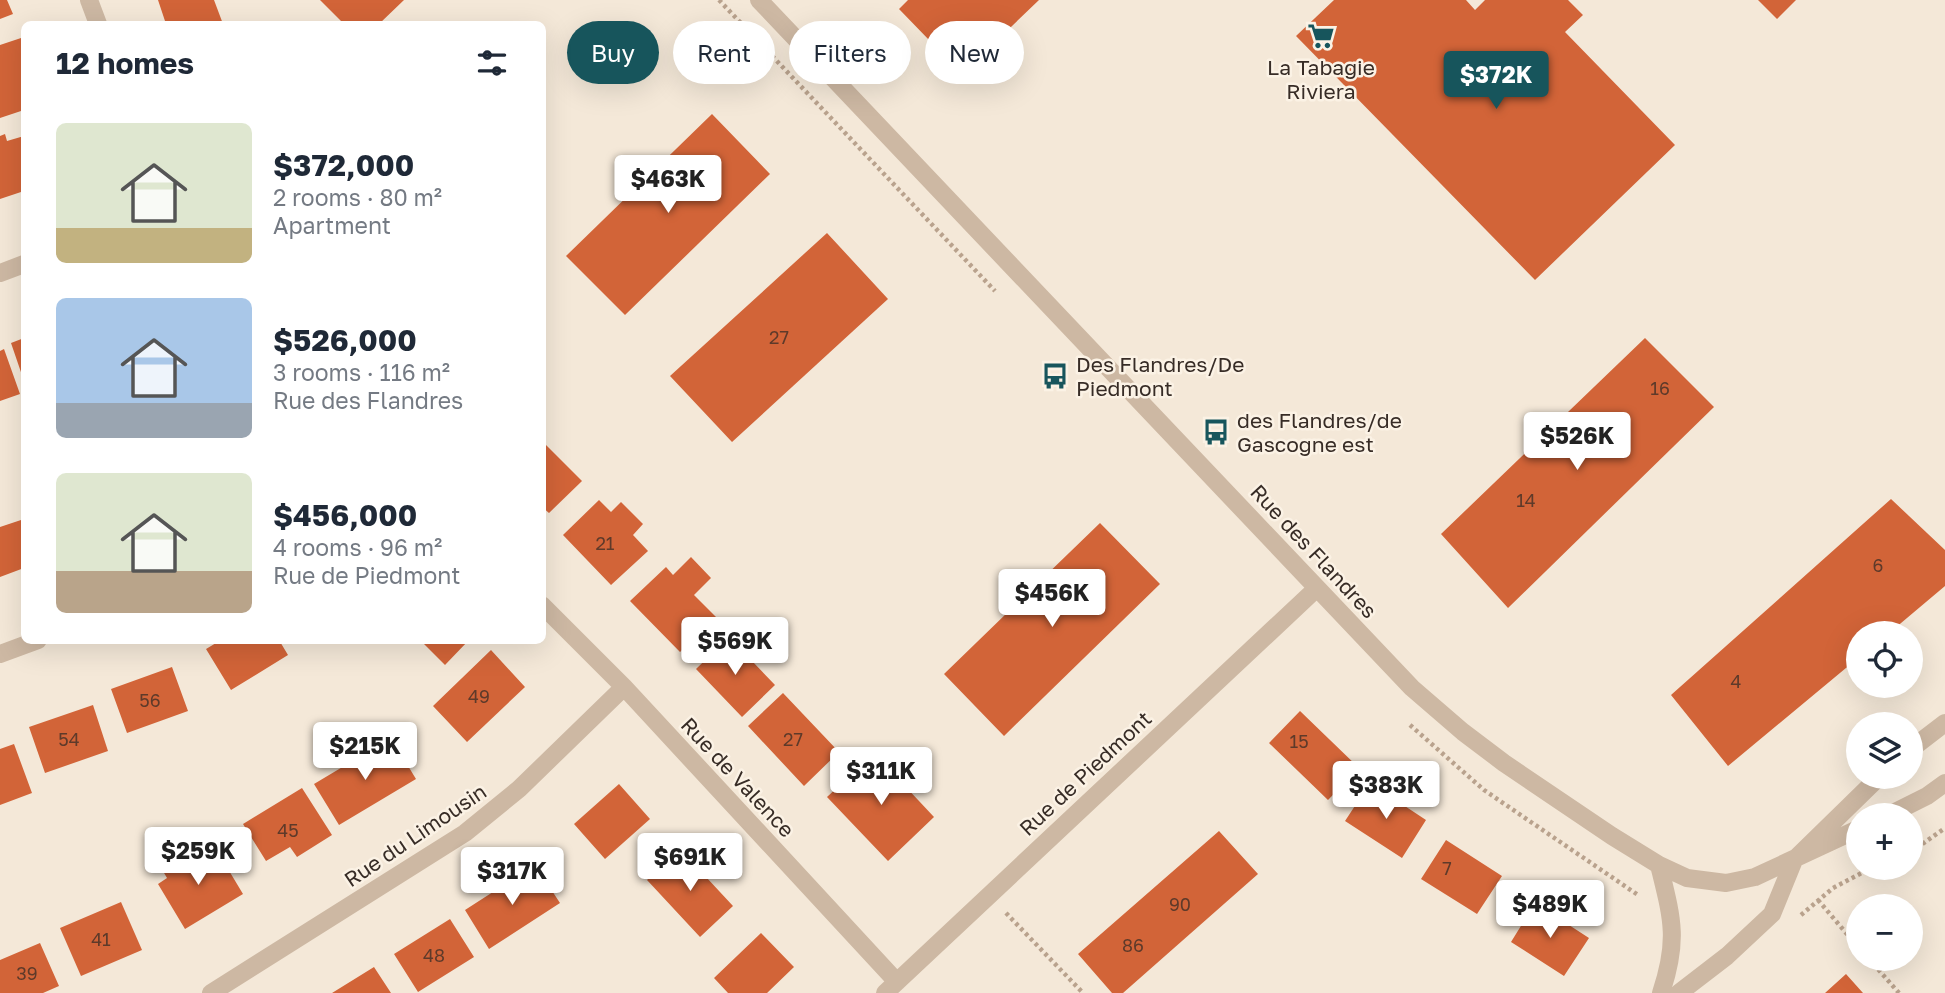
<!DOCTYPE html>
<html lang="en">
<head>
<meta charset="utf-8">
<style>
	:root { --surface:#fff; --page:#f2f2f3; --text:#1f2937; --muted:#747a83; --accent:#17555c }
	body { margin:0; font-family:"Golos Text",sans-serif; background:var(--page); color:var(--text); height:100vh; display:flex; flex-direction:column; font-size:26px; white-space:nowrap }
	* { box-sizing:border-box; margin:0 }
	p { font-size:23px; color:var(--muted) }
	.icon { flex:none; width:38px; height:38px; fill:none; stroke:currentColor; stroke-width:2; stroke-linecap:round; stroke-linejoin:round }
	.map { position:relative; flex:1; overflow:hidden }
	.side { position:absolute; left:21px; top:21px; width:525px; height:623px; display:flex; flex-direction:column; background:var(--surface); border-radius:10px; box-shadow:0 7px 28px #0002 }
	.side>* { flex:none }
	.guide { position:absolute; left:567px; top:21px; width:665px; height:63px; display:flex; gap:14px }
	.fabs { position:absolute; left:1846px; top:621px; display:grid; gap:14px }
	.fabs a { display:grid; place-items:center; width:77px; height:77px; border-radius:50%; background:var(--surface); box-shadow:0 7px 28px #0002; font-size:35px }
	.price { position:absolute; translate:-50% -60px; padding:0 16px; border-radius:7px; background:#fff; color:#222; font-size:23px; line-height:46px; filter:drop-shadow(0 2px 4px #0008) }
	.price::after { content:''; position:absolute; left:50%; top:42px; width:21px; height:16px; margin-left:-10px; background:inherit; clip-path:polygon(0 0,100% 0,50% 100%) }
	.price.selected { background:var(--accent); color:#fff }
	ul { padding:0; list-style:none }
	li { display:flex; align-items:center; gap:21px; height:175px; padding:0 35px }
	li span { display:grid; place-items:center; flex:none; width:196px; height:140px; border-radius:10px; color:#555 }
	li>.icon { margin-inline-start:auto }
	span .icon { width:84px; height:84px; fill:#fffc; stroke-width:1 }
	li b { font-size:30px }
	h2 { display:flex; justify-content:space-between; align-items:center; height:84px; padding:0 35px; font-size:30px }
	.pill { padding:0 24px; border-radius:32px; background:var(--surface); box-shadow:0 7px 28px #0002; font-size:24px; line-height:63px }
	.pill.selected { background:var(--accent); color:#fff }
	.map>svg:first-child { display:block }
	.building { fill:#d26438 }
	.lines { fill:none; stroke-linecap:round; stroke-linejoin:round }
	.path { stroke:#b9a28d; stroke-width:4.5; stroke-dasharray:3.5 3.5; stroke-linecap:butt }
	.minor { stroke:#cdb8a3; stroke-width:18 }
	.labels { text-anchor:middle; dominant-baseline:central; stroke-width:5; stroke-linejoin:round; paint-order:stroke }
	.number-label { font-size:18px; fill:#5e3a2a }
	.poi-label { font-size:21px; fill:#372c26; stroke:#fbf2e5; text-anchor:start }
	.street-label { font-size:21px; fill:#372c26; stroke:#fbf2e5 }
</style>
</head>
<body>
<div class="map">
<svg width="1945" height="993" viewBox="0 0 1945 993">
	<rect width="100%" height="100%" fill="#f4e8d8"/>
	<path class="building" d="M0,0H7L13,14L0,19Z
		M158,0H214L223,24H166Z
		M320,0H404L379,24H344Z
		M908,0H1039L962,74L899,9Z
		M1334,0H1466L1475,10L1485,0H1568L1583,15L1565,32L1675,145L1535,280L1296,36Z
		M1758,0H1796L1777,19Z
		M24,37V110L0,118V45Z
		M712,114L770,174L625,315L566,256Z
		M5,134L7,141L24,136V191L0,199V136Z
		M827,233L888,299L732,442L670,376Z
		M24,338V381L11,343Z
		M1645,338L1714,407L1508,608L1441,534Z
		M4,349L20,394L0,401V351Z
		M542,441L582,481L549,513L542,507Z
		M1891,499L1945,550V586L1888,634H1858V658L1728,766L1671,695Z
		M599,500L611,512L621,502L643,524L633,535L648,551L611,585L563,535Z
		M24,519V568L0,577V527Z
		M1100,523L1160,584L1004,736L944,674Z
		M691,557L711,578L694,595L716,617L680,652L630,601L666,567L673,575Z
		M729,637L775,685L742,717L696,669Z
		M221,640H279L288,655L231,690L206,649Z
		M420,640H469L445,665Z
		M491,650L525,687L467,742L433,706Z
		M172,667L188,711L127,733L111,689Z
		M783,693L839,752L804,786L748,726Z
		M93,705L108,751L45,773L29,727Z
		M1300,711L1359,768L1328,800L1269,743Z
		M391,738L416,779L339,825L314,784Z
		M14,744L32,793L0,805V749Z
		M874,753L934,817L888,861L827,797Z
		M1370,783L1426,820L1402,858L1345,821Z
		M619,784L650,819L605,859L574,824Z
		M302,788L332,835L297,857L290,847L266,861L243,824Z
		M1219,831L1258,874L1123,993H1112L1078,954Z
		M1446,840L1502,876L1477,914L1421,879Z
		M216,849L243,894L185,929L158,884L167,878L160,866L181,854L188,866Z
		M680,849L733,906L700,937L647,880Z
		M535,865L560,903L489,949L465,910Z
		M121,902L142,950L81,976L60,928Z
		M1535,903L1589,938L1564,976L1511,942Z
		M450,919L474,957L418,992L394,954Z
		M761,933L794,967L767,993H728L714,978Z
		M40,943L59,986L43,993H0V960Z
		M374,967L391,993H332Z
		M1846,974L1863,993H1825Z"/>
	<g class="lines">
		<path class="path" d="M719,0L995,291
			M1410,725L1484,790L1638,895
			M1911,852L1945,828
			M1818,900L1858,947
			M1006,913L1083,993
			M1801,915L1833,888L1871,868
			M1869,959L1899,993"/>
		<path class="minor" d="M89,0L98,24
			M759,0L1412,688L1463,732L1504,763L1612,836L1659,865L1687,878L1726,883L1755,877L1858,829
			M0,273L24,264
			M542,605L624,687L897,982
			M0,654L38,640
			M1911,749L1945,723
			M1887,816L1927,796L1945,783
			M1659,865C1672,918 1679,939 1661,993
			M211,993L465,833L519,789L624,687
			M885,993L1317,588
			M1679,993L1727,956L1772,914L1794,860L1879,777"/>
	</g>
	<defs>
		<g id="supermarket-bare" transform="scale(2.1)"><path d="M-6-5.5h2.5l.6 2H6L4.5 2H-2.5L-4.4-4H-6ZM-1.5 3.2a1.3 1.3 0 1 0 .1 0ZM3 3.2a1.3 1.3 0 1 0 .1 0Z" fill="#17555c" stroke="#fbf2e5" stroke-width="2.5" paint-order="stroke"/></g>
		<g id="bus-bare" transform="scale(2.1)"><path d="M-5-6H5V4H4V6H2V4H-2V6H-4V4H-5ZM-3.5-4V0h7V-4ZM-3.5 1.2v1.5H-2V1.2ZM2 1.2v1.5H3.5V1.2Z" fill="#17555c" stroke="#fbf2e5" stroke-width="2.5" paint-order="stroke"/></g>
	</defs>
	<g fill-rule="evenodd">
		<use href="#supermarket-bare" x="1321" y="36"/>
		<use href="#bus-bare" x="1055" y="376"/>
		<use href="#bus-bare" x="1216" y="432"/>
	</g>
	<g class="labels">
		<g class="number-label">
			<text x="779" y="337">27</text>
			<text x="1660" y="388">16</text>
			<text x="1526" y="500">14</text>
			<text x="605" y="543">21</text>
			<text x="1878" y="565">6</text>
			<text x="1736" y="681">4</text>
			<text x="479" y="696">49</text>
			<text x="150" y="700">56</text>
			<text x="69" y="739">54</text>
			<text x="793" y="739">27</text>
			<text x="1299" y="741">15</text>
			<text x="288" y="830">45</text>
			<text x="1447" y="868">7</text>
			<text x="1180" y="904">90</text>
			<text x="101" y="939">41</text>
			<text x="1133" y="945">86</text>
			<text x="434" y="955">48</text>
			<text x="27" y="973">39</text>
		</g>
		<g class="poi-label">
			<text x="1321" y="67" text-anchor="middle">La Tabagie<tspan x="1321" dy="24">Riviera</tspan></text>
			<text x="1076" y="364">Des Flandres/De<tspan x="1076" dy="24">Piedmont</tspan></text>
			<text x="1237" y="420">des Flandres/de<tspan x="1237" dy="24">Gascogne est</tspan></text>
		</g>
		<g class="street-label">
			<text transform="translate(1314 551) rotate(47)">Rue des Flandres</text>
			<text transform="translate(1085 773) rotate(-43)">Rue de Piedmont</text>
			<text transform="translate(738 777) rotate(47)">Rue de Valence</text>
			<text transform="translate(415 835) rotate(-34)">Rue du Limousin</text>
		</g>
	</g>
</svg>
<div class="fabs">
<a><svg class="icon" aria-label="locate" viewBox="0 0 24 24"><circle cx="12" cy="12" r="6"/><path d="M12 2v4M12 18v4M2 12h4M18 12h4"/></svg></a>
<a><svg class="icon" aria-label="layers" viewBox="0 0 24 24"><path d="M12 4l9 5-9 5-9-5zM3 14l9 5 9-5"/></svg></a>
<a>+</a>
<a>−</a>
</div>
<b class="price selected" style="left:1496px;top:111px">$372K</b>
<b class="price" style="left:668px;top:215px">$463K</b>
<b class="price" style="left:1577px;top:472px">$526K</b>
<b class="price" style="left:1052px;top:629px">$456K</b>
<b class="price" style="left:735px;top:677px">$569K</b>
<b class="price" style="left:365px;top:782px">$215K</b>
<b class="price" style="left:881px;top:807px">$311K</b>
<b class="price" style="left:1386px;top:821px">$383K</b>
<b class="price" style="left:198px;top:887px">$259K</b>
<b class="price" style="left:690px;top:893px">$691K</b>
<b class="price" style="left:512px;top:907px">$317K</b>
<b class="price" style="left:1550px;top:940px">$489K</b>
<div class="guide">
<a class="pill selected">Buy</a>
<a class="pill">Rent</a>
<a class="pill">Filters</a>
<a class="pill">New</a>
</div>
<section class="side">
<h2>12 homes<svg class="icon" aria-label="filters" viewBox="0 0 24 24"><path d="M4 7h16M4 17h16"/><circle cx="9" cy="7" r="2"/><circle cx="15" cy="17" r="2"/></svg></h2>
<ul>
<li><span style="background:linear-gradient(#dfe7d0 75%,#c2b280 0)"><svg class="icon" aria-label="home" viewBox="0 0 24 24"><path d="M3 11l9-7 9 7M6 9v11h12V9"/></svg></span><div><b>$372,000</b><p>2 rooms · 80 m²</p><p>Apartment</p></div></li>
<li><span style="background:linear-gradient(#a9c7e8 75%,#9aa5b1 0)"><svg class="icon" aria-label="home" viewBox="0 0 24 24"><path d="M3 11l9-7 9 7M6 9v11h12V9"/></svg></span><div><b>$526,000</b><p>3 rooms · 116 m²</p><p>Rue des Flandres</p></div></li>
<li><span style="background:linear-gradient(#dfe7d0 70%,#b9a48a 0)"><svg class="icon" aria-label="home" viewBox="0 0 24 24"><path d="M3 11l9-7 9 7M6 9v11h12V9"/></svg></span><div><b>$456,000</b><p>4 rooms · 96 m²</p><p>Rue de Piedmont</p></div></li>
</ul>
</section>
</div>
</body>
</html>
